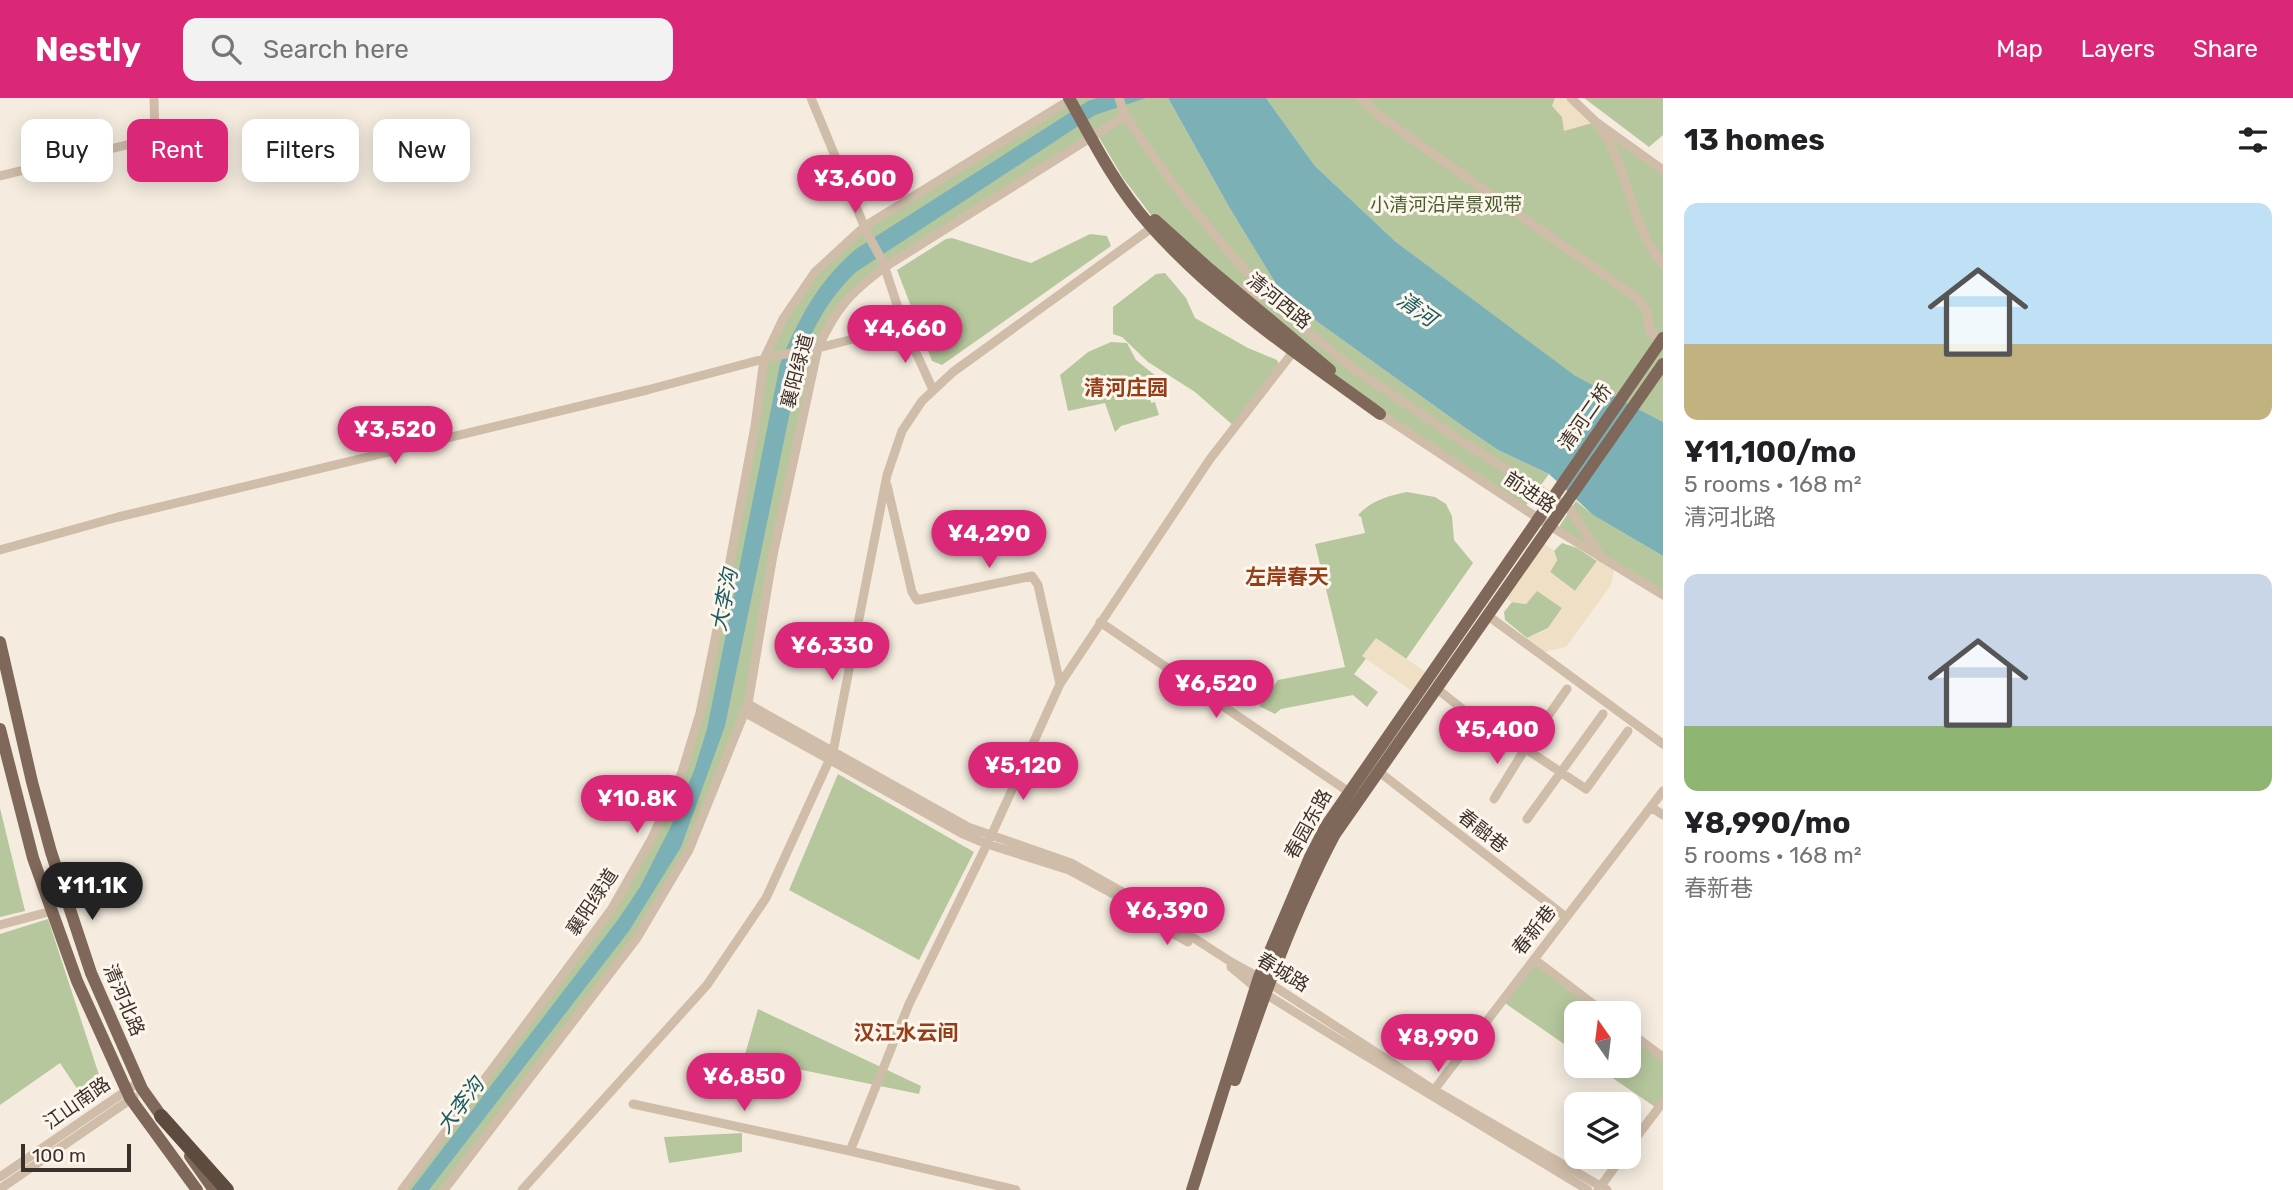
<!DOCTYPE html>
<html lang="en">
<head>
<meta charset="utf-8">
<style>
	:root { --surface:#fff; --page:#f2f2f2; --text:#202124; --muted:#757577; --accent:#db2777 }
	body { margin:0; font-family:Rubik,"Noto Sans SC",sans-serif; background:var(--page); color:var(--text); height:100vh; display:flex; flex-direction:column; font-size:26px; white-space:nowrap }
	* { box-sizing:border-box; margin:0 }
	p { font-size:23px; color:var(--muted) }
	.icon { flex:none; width:38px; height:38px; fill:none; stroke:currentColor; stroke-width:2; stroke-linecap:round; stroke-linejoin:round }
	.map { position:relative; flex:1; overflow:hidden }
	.side { display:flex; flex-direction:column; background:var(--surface); width:630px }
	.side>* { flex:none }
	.guide { position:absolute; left:21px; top:21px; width:665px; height:63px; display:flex; gap:14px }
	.needle { width:46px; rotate:346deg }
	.tools { position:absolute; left:1564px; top:903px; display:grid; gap:14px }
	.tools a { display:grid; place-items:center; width:77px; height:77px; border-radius:14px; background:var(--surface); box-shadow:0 4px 18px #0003; font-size:35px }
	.scale { position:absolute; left:21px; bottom:18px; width:110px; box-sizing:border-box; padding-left:7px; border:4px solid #3c302a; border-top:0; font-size:19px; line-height:24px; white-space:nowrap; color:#3c302a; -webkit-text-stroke:5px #fcf6ed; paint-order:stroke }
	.price { position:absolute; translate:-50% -60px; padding:0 16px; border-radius:24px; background:var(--accent); color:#fff; font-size:23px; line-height:46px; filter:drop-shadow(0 2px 4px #0008) }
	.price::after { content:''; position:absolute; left:50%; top:42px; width:21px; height:16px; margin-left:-10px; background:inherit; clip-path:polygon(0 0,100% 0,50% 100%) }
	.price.current { background:#222; color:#fff }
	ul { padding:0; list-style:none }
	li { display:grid; align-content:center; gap:14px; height:371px; padding:0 21px }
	li span { display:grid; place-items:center; height:217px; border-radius:14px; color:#555 }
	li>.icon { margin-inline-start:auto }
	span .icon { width:126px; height:126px; fill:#fffc; stroke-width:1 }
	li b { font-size:30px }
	h2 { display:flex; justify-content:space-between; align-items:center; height:84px; padding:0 21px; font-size:30px }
	.tag { padding:0 24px; border-radius:14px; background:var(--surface); box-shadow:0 4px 18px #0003; font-size:24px; line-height:63px }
	.tag.current { background:var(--accent); color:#fff }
	header { display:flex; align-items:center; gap:42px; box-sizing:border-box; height:98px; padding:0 35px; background:var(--accent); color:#fff }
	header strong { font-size:33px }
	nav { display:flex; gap:38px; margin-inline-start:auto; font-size:24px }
	.search { width:490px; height:63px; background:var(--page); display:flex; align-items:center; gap:18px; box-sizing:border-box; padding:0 24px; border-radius:14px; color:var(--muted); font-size:26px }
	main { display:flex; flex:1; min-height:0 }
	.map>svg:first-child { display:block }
	.green { fill:#b6c79d }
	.plaza { fill:#efdfc5 }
	.water { fill:#7bb0b6 }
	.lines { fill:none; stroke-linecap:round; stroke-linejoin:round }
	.minor { stroke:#cfbda9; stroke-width:9 }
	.major { stroke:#7f6859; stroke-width:12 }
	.highway { stroke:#5e4b40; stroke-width:14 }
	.major-bridge { stroke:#7f6859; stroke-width:12 }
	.labels { text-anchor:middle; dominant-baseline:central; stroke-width:6; stroke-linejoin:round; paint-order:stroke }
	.park-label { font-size:19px; fill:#485d2b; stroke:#fcf6ed }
	.street-label { font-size:19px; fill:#3c302a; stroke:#fcf6ed }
	.water-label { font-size:21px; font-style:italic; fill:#1a5962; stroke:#fcf6ed }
	.neighbourhood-label { font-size:21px; font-weight:bold; fill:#943e1a; stroke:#fcf6ed }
</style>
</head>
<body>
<header>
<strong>Nestly</strong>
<div class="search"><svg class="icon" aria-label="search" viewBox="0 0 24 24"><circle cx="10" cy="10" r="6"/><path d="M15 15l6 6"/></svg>Search here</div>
<nav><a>Map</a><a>Layers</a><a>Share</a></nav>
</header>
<main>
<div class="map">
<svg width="1663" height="1092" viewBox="0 0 1663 1092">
	<rect width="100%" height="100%" fill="#f5ecdf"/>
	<path class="green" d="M1073,0H1168L1229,109L1279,191L1312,220L1464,329L1498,352L1549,376L1524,410L1380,316L1154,121L1123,80L1097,36L854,192L818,250L748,606L689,752L637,840L442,1092H402L611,812L682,674L700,615L764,261L815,174L865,128Z
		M1266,0H1569L1663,72V324L1568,274L1396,144L1315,68Z
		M1584,0H1663V37L1649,49Z
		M1090,136L1107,138L1111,148L942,267L932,263L897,172L946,141L952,140L1031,165Z
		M1165,175L1186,200L1195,220L1248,250L1277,262L1281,270L1235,329L1195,294L1148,264L1122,239L1113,236V209L1156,176Z
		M1111,244L1127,245L1136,262L1167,287L1148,292L1151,305L1155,304L1159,317L1121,328L1115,334L1105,305L1068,313L1060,277L1088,254Z
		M1407,394L1435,399L1446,406L1452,418L1454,442L1473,465L1406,561L1380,543L1354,576L1378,594L1367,609L1353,597L1281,611L1275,616L1259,608L1278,582L1345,569L1315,446L1365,435L1361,419L1358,417C1372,402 1388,398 1407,394Z
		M1576,403L1593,417L1663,458V497L1557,432Z
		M1562,445L1577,450L1597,463L1575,493L1550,474L1557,462L1554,453Z
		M1537,492L1562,510L1548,530L1527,540L1505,522L1504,514L1512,504L1526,506Z
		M838,676L974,754L919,862L789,792Z
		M0,710L25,813L0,819Z
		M48,821L102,986L82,998L60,965L0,1007V836Z
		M1534,861L1605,915H1577V955L1502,903Z
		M758,911L921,988L919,996L744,960Z
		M1629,934L1663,959V1004L1658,1011L1595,968H1629Z
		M742,1035V1054L669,1065L664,1039Z"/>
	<path class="plaza" d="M1555,0H1571L1596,24L1564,33L1562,19L1552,8Z
		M1540,442L1554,453L1557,462L1550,474L1575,493L1600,459L1615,467L1611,487L1566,549L1539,555L1522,543L1548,531L1562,510L1537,493L1526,506L1512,504L1501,497Z
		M1376,540L1430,577L1416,596L1362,558Z"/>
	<path class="water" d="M1097,0H1146L1095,17L856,174C828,201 810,233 799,270L725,628L681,749L629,833L429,1092H411L617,823L640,789L673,724L695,670L707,631L780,266C798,221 819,182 856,151L1088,3Z
		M1168,0H1266L1315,68L1396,144L1574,277L1663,324V458L1593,417L1549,376L1498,352L1464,329L1312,220L1279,191L1229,109Z"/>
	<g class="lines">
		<path class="minor" d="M1119,0L1125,18L1173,86L1228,153L1284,215L1354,271L1469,348L1569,410L1602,460
			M1361,0L1378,17L1637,200L1647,213L1650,234L1663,245
			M1571,0L1596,24L1663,72
			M1596,24C1602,33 1609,42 1613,52C1632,93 1633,129 1663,167
			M0,78L155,40L154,0
			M1235,190L1271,202
			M904,228L933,292
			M1380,316L1550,428L1663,497
			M887,387L912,494L917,502L1032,478L1038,487L1060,586
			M0,452L118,419L647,292L775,258L818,250L904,228L883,164L867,135L811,0
			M1487,517L1663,646
			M1100,524L1349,694
			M1436,590L1496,638L1505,637L1586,691L1628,633
			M748,606L968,729L1071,765L1124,795L1231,864L1269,885L1434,992L1607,1092
			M744,614L963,736L987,746L1069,772L1119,799L1162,829L1188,844
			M1378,673L1566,819
			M1494,701L1525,651L1567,591
			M1651,709L1663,717
			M1527,721L1603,616
			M0,827L52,813
			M1534,861L1605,915
			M1231,869L1256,890L1338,941L1588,1092
			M1629,934L1663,959
			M1434,992L1663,693
			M633,1006L850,1053
			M1629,1049L1663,1004
			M0,1079L139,984
			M0,1091L134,999
			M402,1092L611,812L651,742L682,674L700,615L720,517L755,328L764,261L783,221L815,174L865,128L1073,0
			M444,1092L637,840L689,752L748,606L773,457L818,250C836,210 850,195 885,169L1125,18
			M522,1092L707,887L766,800L833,654L887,377L902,333L922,303L953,274L1157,126
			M1016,1092L850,1053L909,906L991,738L1060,586L1210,361L1293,254
			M1598,1092L1622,1059"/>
		<path class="major" d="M1069,0C1093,43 1116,89 1149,126C1215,201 1300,258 1380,316
			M1155,122L1206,168L1330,272
			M0,544L32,684L51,754L91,875L142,991L167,1026
			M0,631L33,760L77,883L130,1000L197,1092
			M1235,982C1264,898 1293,815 1335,736L1550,428
			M190,1058L214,1092
			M1192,1092L1259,879L1310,759L1326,728L1539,420"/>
		<path class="highway" d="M161,1018L227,1092"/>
		<path class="major-bridge" d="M1539,420L1663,240
			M1550,428L1663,266"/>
	</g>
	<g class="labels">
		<g class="park-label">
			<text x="1446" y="106">小清河沿岸景观带</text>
		</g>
		<g class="street-label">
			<text transform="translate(1279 203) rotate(39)">清河西路</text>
			<text transform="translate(797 273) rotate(-75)">襄阳绿道</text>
			<text transform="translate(1585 319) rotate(-55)">清河二桥</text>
			<text transform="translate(1530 394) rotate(34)">前进路</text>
			<text transform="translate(1308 726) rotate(-61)">春园东路</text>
			<text transform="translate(1483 733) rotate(38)">春融巷</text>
			<text transform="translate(592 804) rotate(-56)">襄阳绿道</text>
			<text transform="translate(1534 832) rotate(-52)">春新巷</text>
			<text transform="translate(1283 874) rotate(31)">春城路</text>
			<text transform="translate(124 902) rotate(67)">清河北路</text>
			<text transform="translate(77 1005) rotate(-35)">江山南路</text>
		</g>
		<g class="water-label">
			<text transform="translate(1417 211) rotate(35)">清河</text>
			<text transform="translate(724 502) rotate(-79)">大李沟</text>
			<text transform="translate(460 1007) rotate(-53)">大李沟</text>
		</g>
		<g class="neighbourhood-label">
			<text x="1126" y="289">清河庄园</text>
			<text x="1287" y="478">左岸春天</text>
			<text x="906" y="934">汉江水云间</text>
		</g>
	</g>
</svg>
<div class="tools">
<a><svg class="needle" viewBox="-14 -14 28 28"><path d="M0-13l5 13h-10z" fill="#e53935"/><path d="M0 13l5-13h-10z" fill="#757577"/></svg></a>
<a><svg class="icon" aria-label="layers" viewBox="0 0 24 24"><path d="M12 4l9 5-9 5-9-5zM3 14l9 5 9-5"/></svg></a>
</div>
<div class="scale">100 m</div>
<b class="price" style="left:855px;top:117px">¥3,600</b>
<b class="price" style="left:905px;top:267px">¥4,660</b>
<b class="price" style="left:395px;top:368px">¥3,520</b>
<b class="price" style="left:989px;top:472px">¥4,290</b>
<b class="price" style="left:832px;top:584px">¥6,330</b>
<b class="price" style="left:1216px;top:622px">¥6,520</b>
<b class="price" style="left:1497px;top:668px">¥5,400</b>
<b class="price" style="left:1023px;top:704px">¥5,120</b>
<b class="price" style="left:637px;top:737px">¥10.8K</b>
<b class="price current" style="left:92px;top:824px">¥11.1K</b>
<b class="price" style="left:1167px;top:849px">¥6,390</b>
<b class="price" style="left:1438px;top:976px">¥8,990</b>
<b class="price" style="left:744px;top:1015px">¥6,850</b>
<div class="guide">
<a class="tag">Buy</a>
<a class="tag current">Rent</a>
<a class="tag">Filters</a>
<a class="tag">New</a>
</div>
</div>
<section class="side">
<h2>13 homes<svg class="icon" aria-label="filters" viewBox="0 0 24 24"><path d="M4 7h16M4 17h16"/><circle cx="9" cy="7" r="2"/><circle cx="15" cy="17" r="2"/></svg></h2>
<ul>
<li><span style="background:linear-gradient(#bfe0f5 65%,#c2b280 0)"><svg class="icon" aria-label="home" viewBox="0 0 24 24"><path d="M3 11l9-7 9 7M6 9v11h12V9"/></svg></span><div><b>¥11,100/mo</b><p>5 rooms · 168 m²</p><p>清河北路</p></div></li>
<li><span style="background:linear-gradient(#c9d6e8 70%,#8fb573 0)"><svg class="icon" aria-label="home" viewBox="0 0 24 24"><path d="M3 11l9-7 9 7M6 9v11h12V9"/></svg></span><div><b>¥8,990/mo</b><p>5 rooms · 168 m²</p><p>春新巷</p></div></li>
</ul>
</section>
</main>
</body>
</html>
